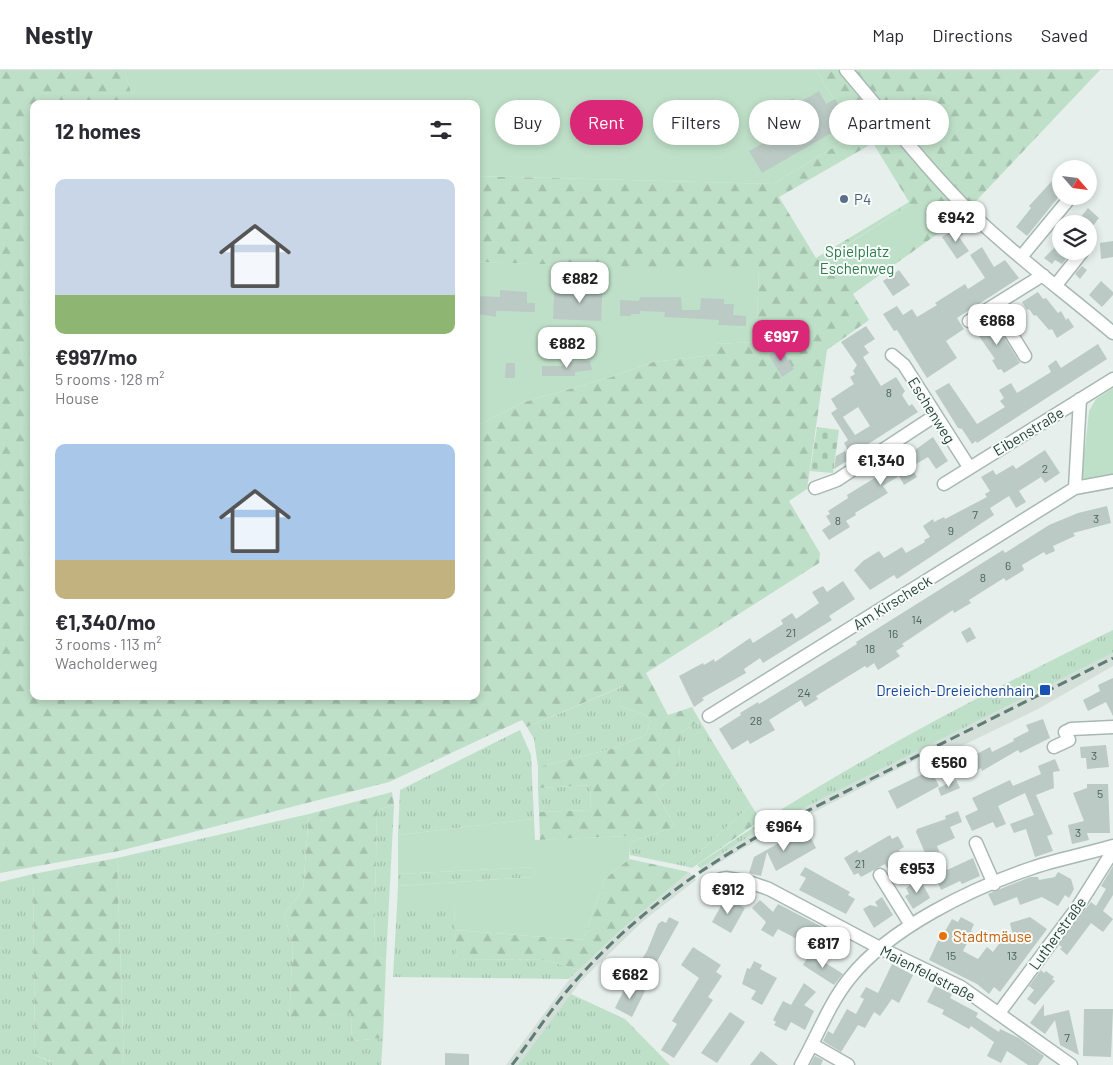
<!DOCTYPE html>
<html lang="en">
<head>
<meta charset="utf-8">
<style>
	:root { --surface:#fff; --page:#f2f2f3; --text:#2b2b33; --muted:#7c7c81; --line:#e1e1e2; --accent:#db2777 }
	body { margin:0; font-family:Barlow,sans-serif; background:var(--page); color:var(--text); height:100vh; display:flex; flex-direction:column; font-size:19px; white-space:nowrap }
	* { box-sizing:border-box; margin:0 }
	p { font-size:16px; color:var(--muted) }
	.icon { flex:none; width:28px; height:28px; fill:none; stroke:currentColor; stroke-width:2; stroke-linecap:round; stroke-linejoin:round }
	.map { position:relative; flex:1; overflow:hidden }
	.details { position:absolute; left:30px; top:30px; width:450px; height:600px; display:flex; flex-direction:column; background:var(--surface); border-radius:10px; box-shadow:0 2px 8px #0003 }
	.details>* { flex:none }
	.guide { position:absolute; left:495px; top:30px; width:475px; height:45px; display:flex; gap:10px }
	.needle { width:32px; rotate:118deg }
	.controls { position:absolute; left:1052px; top:90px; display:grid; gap:10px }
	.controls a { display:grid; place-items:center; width:45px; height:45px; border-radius:50%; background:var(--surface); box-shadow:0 2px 8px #0003; font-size:25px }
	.price { position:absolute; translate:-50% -42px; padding:0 11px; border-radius:10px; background:#fff; color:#222; font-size:16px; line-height:32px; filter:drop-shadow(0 1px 2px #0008) }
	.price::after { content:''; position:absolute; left:50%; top:30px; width:15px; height:11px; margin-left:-8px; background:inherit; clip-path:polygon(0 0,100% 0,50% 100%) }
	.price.current { background:var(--accent); color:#fff }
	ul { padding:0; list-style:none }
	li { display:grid; align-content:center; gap:10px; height:265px; padding:0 25px }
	li span { display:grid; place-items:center; height:155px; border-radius:10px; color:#555 }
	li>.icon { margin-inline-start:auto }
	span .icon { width:90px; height:90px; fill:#fffc; stroke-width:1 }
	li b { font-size:21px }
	h2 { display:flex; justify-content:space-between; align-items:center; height:60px; padding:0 25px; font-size:21px }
	.chip { padding:0 18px; border-radius:22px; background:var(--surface); box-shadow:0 2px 8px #0003; font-size:18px; line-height:45px }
	.chip.current { background:var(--accent); color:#fff }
	header { display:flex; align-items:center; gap:30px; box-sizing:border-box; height:70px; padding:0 25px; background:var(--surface); border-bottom:1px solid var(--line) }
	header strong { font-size:24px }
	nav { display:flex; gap:28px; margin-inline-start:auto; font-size:18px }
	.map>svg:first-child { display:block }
	.built { fill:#d4dfda }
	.grass { fill:url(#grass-tufts) }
	.forest { fill:url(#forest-firs); fill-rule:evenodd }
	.cemetery { fill:url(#cemetery-stones) }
	.green { fill:#bfe0c8 }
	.building { fill:#bbcac4; fill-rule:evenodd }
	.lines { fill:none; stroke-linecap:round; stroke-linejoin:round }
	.minor-casing { stroke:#a8b8b2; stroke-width:15 }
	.minor { stroke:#fff; stroke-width:12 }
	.rail { stroke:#5f7d75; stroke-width:3; stroke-dasharray:10 5; stroke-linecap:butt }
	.service-dot { fill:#5c6f8a; stroke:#f7fbf9; stroke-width:2 }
	.transit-dot { fill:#1a4fb4; stroke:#f7fbf9; stroke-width:2 }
	.food-dot { fill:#e8710a; stroke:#f7fbf9; stroke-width:2 }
	.labels { text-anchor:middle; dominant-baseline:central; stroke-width:4; stroke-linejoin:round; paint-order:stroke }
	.number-label { font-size:12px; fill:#4a645c }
	.service-label { font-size:15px; fill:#4e5e75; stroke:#f7fbf9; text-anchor:start }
	.park-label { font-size:15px; fill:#2d7a4b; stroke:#f7fbf9 }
	.street-label { font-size:15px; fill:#24423a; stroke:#f7fbf9 }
	.transit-label { font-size:15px; fill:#164399; stroke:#f7fbf9; text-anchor:end }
	.food-label { font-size:15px; fill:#c56008; stroke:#f7fbf9; text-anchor:start }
</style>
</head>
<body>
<header>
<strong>Nestly</strong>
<nav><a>Map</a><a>Directions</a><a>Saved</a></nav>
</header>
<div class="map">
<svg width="1113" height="995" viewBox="0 0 1113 995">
	<defs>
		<pattern id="grass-tufts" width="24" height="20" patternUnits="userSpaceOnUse" patternTransform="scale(1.25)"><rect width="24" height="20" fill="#bfe0c8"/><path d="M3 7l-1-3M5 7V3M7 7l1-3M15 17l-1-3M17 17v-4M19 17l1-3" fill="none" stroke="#a4c1ad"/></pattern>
		<pattern id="forest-firs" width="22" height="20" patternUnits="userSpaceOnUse" patternTransform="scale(1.25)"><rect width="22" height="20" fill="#bfe0c8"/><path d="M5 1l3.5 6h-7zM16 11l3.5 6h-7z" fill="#a4c1ad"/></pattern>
		<pattern id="cemetery-stones" width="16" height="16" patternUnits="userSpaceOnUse" patternTransform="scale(1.25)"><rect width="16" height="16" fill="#bfe0c8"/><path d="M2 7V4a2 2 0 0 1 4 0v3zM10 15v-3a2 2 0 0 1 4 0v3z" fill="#a4c1ad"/></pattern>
	</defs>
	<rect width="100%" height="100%" fill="#e6efeb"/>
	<path class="built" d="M1113,583V596L1038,639L949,682L943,676L742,779L704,802L700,798L754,763Z
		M689,802L696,810L643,851L582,910L518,995H506L569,910L621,860Z"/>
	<path class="grass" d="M1113,560V583L754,763L700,798L697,795C828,704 970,630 1113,560Z
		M624,616L620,636L645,645L651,650L646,665L615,678L538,697L534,669L527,657Z
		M700,651L751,735L684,796L630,785L629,773L675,756L655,722L678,702L681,662Z
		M520,660L531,685L534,749L398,765L400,720Z
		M591,715L590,740L539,742L538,718Z
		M394,735L386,891L374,885L377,740Z
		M309,744L303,819L284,845L293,874L289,951L352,943L351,971L383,968L381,995H124L117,788Z
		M535,797L534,807L398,816V804Z
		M33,804L35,985L52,992V995H0V812Z
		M397,836H454L457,889L545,890L579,900L569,909L393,907Z
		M571,924L625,949L670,995H518Z"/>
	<path class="forest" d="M0,0H124L135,34H34V626H476V356L524,332L611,307L653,292L714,285V274L756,272L759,202L476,192V106L773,114L855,64L816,0H1100L960,148L853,224L869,250L827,280L807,419L789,431L820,483L819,493L646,603L668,645L692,637L700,651L681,662L678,702L655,722L675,756L629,773V766L540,770L539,742L590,740L591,715L538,718V697L615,678L646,665L651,650L645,645L620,636L623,616L527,657L522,650L389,712L119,781L0,803ZM873,73L909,132L816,188L779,127ZM911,134L937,151L952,141L852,215L832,184Z
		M392,722L394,735L377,740L374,885L386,891L383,968L351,971L352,943L289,952L293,874L284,845L303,819L309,744Z
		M751,735L761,750L692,798L684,796Z
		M117,788L124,995H52L51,991L35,985L33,804Z
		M629,789L689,802L621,860L579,900L545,890L457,889L455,860L583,870L605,809Z"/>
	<path class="cemetery" d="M817,357L839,360L833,403L810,401Z"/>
	<path class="green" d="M124,0H816L855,64L773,114L476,106V34H135Z
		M911,134L929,140L937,151L952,140L954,142L852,216L831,185Z
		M476,192L759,201L756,272L715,274L714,285L653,292L611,307L524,332L476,356Z
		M1113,318V406L1084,410L1082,406L1089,341L1096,329Z
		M534,749L535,770L630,766L629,789L605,809L583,870L455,860L454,836H397L398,816L534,807L535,797L398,804V765Z"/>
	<path class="building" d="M819,21L826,34L835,29L853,60L837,69L833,62L762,103L749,81L767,71L757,53L787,35L785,32L793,28L797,34Z
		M1052,111L1061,118V124L1027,166L1016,157L1031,138L1029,136Z
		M1088,138L1099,148L1089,161V154H1075Z
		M958,157L963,164L959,167L969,181L957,189L942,167Z
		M1061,171V181H1072L1062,194L1055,190L1052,194L1044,188Z
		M1113,171V187L1101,189L1100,173Z
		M982,177L994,197L1005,190L1019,208L957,248L964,259L946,271L957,288L927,308L897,260L894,261L883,244L897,236L903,245L912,239L917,247L937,235L935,233L965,214L968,219L985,208L970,185Z
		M1082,196L1087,200L1080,209L1075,204Z
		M899,200L910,215L893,226L883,211Z
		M590,207H603L601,251L553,249L554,223H589Z
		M1101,211L1113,222V225L1102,237L1089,225Z
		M500,220L527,222V233H535V242L496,241V247L477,244L476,226L500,227Z
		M1038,222L1043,229L1046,228L1058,243L1061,241L1066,250L1068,248L1074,257L1057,268L1052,259L1049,260L1036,245L1034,246L1029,239L1027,240L1022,232Z
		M640,227H681L682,240H700L701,228L724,229V234H734L733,245L746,246V256L718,255L719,250L664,247L665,242L640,241V244H631V246H620V230L639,231Z
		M992,248L1020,293L1004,303L1001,299L998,300L992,290L995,289L974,259Z
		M866,256L875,269L864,276L869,283L863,287L881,316L896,307L905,321L902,325L909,336L912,334L918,342L851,385L844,373L848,370L831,343L837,339L831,329L854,314L850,307L855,304L853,301L857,295L841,272ZM858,337L870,356L855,365L843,347Z
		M1098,274L1107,289L977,373L976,371L972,374L962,359L958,358L935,321L949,313L977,354L1005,337L1000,331L1004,328L999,320L1011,313L1017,323L1051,302L1048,296L1056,290L1061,298Z
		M780,277L794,299L782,307L769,285Z
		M590,291L592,300L575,302V306H542V296H568L569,292Z
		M506,293H515V308H505Z
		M933,367L948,391L936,399L928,387L911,397L917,407L904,415L899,406L883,416L888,423L855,443L856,445L846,451L850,457L829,470L822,460L831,454L826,446L830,444L828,441L848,428L847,425L886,401L888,398L885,393L897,385L901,390Z
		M1045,380L1060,403L1045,413L1041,407L1019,421L1026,432L1016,438L1009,426L990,438L994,445L897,509L894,505L870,520L854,500L863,491L879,481L884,488L902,477L906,483L925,472L924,470L930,467L923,456L933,449L934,452L944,447L945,449L987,427L985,424L990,421L981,407L993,400L996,405L1013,395L1016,399Z
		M845,381L850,389L834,399L836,386Z
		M1107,436L1111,453L1073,463L1075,466L1053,476L1055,481L1046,485L1044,482L1022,495L1024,500L1006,511L1004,508L969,530L971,533L954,543L953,540L902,574L904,576L896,581L900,586L878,600L874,593L867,598L865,596L816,626L818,629L805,637L801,630L769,650L775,660L750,674L748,670L732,680L719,659L741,645L740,643L758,632L759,634L857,574L856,572L1003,480L1005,483L1049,455L1078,443Z
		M843,511L855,529L829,546L832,550L763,593L760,588L744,599L746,603L702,628L704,630L694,637L679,606L703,593L704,595L714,589L715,592L750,568L753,573L783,554L781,550L792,543L796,549L819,533L812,522L823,516L827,522Z
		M970,557L976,568L967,573L961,562Z
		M1113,608V646L1106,632L1088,641L1083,630L1100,621L1098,615Z
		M1043,649L1050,668L1020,683L1018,680L982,701L981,698L976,701L969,688L990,677L992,682L1014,671L1013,669L1029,661L1026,655Z
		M1106,675L1109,697L1087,699L1086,688H1081L1080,677Z
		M1055,689L1060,701L1053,702L1054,718L1036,725L1053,764L1047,766L1053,781L1035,787L1026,759L1014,763L1010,754L1034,745L1025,723L998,736L1006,754L996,758L993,752L972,761L965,746L978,740L972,728L1010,710L1013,716L1041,704L1038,696Z
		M931,700L939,716L897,739L888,721Z
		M956,710L960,718L941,726L938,718Z
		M1087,714H1108L1110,763H1087L1089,770L1072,774L1068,755L1084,751L1073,723L1087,718Z
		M958,741L962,752L950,757L955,768L937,776L947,800L973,788L980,806L962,814L960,811L941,820L916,762L917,759L946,749L945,746Z
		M806,758L816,778L776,801L767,782L761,806L749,803L754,787Z
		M890,765L892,769L898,766L904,777L899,780L905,792L889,800L885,794L861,807L858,803L854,805L844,788L857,780L859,783Z
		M1113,796V825L1103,841L1113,849L1103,862L1091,853L1067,885L1060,879L1062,877L1059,875L1091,832L1096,836L1106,819L1101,816Z
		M805,797L850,822L848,825L855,829L846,844L799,820L806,808L800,805Z
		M1058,802L1071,809L1074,819L1069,828L1065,825L1058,836L1042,827L1020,835L1017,827L994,836L988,824L1030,807H1038L1039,810L1055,807Z
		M920,809L930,828L913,839L905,826L909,824L906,818Z
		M726,827L745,838L731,863L712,852Z
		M882,827L893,845L874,858L863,839L870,835L878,837L875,832Z
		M760,830L773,842L778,834L828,860L814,878L778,859L773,867L761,860L766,852L752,838Z
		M669,847L679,852L650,904L637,897L647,881L658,854L662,851L666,853Z
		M961,847L974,854L971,861L973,862L963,881L978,889L987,877L993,882L1001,871L1004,873L1012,862L1010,853L1030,847L1047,859L1000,922L994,917L989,924L977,914L929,890L942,862L944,863L952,849L958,852Z
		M693,877L721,895L716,902L722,906L708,927L713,930L674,988L661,980L677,954L672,951L699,908L681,895Z
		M810,883L843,904L834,915L803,895Z
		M754,891L762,895L760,899L777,908L762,935L751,929L756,921L742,914L747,898L750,899Z
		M629,893L639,898L635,907L624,902Z
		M892,894L913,905L899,933L892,929L880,946L874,942L865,958L858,955L841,982L823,971L828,961L833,964L847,939L856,944L864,929L860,927L866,917L878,923Z
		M1041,900L1044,903L1046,901L1054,907L1052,909L1055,911L1035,935L1027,929L1034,920L1029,916Z
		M628,912L645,921L632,947L615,938Z
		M804,913L816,922L804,935L814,941L805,960L791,952L786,961L774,955L776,952L773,950L783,931L791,935Z
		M935,916L952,924L950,928L978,943L976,947L999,962L1000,959L1019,968L1044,986L1038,995H1028L1007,981L1001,993L987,986L994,972L971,956L969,959L942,944L944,940L927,932Z
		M1044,934V946L1069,940L1079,985L1060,975L1055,950L1045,964L1030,953Z
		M1084,939H1113L1111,987L1083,986Z
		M730,942L745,952L717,993L701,983Z
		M761,981L778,995H750Z
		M445,983L469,984V995H445Z
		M815,986L823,990L821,995H810Z"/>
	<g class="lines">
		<g class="minor-casing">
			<path id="minor" d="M846,0C887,48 926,98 971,143C1015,186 1066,223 1113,263
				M1021,187L1069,129
				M1056,215L1082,182
				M994,236L1025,286
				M969,251L1043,205
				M892,285L904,295L969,397
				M944,414L1113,309
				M815,418L837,410L936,345
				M1075,418L1113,411
				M709,646L1075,418L1080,329
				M1054,677L1069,670L1065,662L1071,659L1113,657
				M976,773L994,814
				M880,805L911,855
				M721,809L726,808L749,812L769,819L880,878L961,917L1071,995
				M999,943L1077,838L1113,781
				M813,975L848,995
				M801,995C817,967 829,934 849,909C889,858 972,818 1032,798C1058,789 1086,784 1113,776"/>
		</g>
		<use href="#minor" class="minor"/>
		<path class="rail" d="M512,995C530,971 547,945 566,922C624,853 695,800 773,758L1113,588"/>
	</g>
	<circle class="service-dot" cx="844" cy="129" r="5"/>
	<rect class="transit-dot" x="1039" y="614" width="12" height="12" rx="2.5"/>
	<circle class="food-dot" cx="943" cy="866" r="5"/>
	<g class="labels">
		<g class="number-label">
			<text x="889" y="322">8</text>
			<text x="1045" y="398">2</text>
			<text x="975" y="444">7</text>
			<text x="1096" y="448">3</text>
			<text x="838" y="450">8</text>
			<text x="951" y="460">9</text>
			<text x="1008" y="495">6</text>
			<text x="983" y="507">8</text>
			<text x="917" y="549">14</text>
			<text x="791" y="562">21</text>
			<text x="893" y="563">16</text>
			<text x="870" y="578">18</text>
			<text x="804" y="622">24</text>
			<text x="756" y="650">28</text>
			<text x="1094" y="685">3</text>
			<text x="1100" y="723">5</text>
			<text x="1078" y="762">3</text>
			<text x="860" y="793">21</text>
			<text x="951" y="885">15</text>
			<text x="1012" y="885">13</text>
			<text x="1067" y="967">7</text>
		</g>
		<g class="service-label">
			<text x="854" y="129">P4</text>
		</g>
		<g class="park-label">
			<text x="857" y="181">Spielplatz<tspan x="857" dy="17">Eschenweg</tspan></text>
		</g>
		<g class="street-label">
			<text transform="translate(932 340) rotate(58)">Eschenweg</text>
			<text transform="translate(1028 361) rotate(-31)">Eibenstraße</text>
			<text transform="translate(892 532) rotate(-32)">Am Kirscheck</text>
			<text transform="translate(1057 863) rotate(-54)">Lutherstraße</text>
			<text transform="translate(928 903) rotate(27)">Maienfeldstraße</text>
		</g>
		<g class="transit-label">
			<text x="1034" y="620">Dreieich-Dreieichenhain</text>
		</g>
		<g class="food-label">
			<text x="953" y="866">Stadtmäuse</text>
		</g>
	</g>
</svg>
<div class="controls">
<a><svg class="needle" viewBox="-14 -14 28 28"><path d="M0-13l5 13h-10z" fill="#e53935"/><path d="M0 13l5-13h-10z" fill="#7c7c81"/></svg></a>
<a><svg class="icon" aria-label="layers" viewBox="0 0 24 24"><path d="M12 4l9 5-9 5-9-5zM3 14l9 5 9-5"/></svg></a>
</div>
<b class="price" style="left:956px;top:173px">€942</b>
<b class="price" style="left:580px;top:234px">€882</b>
<b class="price" style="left:997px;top:276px">€868</b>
<b class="price current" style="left:781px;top:292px">€997</b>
<b class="price" style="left:567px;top:299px">€882</b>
<b class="price" style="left:881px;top:416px">€1,340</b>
<b class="price" style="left:949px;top:718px">€560</b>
<b class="price" style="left:784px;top:782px">€964</b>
<b class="price" style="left:917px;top:824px">€953</b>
<b class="price" style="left:728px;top:845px">€912</b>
<b class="price" style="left:823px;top:899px">€817</b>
<b class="price" style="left:630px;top:930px">€682</b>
<div class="guide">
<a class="chip">Buy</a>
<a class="chip current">Rent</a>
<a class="chip">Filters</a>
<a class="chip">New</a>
<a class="chip">Apartment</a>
</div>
<section class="details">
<h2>12 homes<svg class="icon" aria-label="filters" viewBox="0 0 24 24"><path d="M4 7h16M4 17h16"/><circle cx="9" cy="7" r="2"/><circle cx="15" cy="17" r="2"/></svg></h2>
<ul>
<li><span style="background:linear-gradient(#c9d6e8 75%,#8fb573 0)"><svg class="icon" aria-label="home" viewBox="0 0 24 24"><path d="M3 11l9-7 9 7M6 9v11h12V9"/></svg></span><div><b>€997/mo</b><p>5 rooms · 128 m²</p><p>House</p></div></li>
<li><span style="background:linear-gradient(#a9c7e8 75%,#c2b280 0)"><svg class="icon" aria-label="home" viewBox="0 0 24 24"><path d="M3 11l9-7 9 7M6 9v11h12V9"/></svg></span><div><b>€1,340/mo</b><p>3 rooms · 113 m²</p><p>Wacholderweg</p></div></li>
</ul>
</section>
</div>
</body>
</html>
